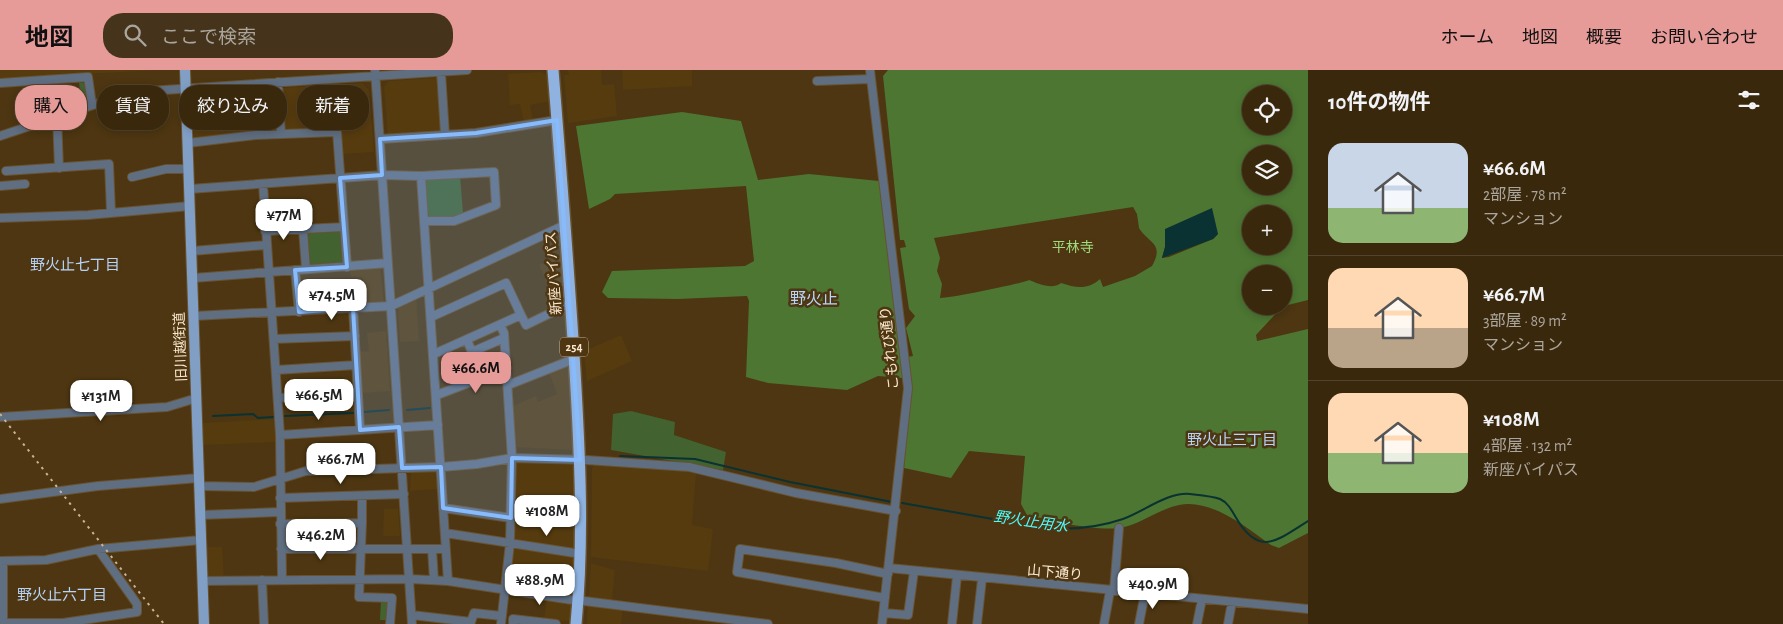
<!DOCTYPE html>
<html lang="ja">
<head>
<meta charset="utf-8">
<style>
	:root { --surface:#3a280d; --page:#45341b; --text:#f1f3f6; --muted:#aba69d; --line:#54442e; --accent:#e69b98 }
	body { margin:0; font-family:"Alegreya Sans","Noto Sans JP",sans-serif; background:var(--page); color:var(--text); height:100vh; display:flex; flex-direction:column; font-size:19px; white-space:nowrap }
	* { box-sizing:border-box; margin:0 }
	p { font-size:16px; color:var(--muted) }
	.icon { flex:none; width:28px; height:28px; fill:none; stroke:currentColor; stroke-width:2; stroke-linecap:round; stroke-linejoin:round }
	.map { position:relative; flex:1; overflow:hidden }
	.sheet { display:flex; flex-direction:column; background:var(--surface); width:475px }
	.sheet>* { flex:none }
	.guide { position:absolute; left:15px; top:15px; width:475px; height:45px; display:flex; gap:10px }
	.tools { position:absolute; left:1242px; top:15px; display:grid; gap:10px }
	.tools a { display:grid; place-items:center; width:50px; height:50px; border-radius:50%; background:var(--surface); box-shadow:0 2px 8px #0003,0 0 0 1px var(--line); font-size:25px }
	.price { position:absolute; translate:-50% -42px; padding:0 11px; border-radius:10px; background:#fff; color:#222; font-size:16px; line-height:32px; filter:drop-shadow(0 1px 2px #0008) }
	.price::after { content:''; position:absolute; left:50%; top:30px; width:15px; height:11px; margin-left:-8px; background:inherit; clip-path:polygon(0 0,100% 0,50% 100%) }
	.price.on { background:var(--accent); color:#111 }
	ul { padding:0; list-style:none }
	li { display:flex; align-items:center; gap:15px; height:125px; padding:0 20px }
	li+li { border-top:1px solid var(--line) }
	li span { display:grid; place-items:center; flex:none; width:140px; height:100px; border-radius:15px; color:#555 }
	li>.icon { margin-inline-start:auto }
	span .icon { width:60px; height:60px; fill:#fffc; stroke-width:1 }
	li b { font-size:21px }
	h2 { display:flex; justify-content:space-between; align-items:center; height:60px; padding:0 20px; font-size:21px }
	.tag { padding:0 18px; border-radius:20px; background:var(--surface); box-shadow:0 2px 8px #0003,0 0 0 1px var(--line); font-size:18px; line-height:45px }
	.tag.on { background:var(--accent); color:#111 }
	header { display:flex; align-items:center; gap:30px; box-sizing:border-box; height:70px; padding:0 25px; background:var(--accent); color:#111 }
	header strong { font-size:24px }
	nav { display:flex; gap:28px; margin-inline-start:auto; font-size:18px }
	.search { width:350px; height:45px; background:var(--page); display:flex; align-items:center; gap:12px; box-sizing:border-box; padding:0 18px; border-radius:20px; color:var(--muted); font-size:19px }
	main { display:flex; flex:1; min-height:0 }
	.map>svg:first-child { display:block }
	.built { fill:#563b0e }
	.green { fill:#426230 }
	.forest { fill:#4c7632; fill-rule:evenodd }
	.water { fill:#0a3232 }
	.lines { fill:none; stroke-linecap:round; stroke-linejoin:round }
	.stream { stroke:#0a3232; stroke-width:2 }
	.minor-casing { stroke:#69522f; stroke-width:10 }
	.major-casing { stroke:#69522f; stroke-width:12 }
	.highway-casing { stroke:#69522f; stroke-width:14 }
	.minor { stroke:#5f6e81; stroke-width:8 }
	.major { stroke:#819fc5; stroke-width:10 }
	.highway { stroke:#8fb2e0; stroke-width:11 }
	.rail { stroke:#c8b497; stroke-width:2; stroke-dasharray:2.5 5; stroke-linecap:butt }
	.marked { fill:#88bbfc; fill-opacity:0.2; stroke:#88bbfc; stroke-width:4; stroke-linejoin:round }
	.labels { text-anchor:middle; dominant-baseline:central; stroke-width:5; stroke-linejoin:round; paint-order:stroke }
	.shield { fill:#4d3611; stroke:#c7b396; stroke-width:1 }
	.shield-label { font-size:12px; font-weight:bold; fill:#fbe8cf }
	.park-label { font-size:14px; fill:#a0dc7e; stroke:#4d3611 }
	.street-label { font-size:14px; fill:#fbe8cf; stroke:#4d3611 }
	.neighbourhood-label { font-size:15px; fill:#b8d4f9; stroke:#4d3611 }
	.water-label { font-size:15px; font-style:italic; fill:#4cfcfc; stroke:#4d3611 }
	.quarter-label { font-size:16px; fill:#b8d4f9; stroke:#4d3611 }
</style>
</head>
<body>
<header>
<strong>地図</strong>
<div class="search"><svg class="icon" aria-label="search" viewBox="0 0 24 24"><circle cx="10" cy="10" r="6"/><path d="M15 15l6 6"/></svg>ここで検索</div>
<nav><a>ホーム</a><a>地図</a><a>概要</a><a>お問い合わせ</a></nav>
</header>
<main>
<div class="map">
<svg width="1308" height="554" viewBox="0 0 1308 554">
	<rect width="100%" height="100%" fill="#4d3611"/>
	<path class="built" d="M0,0H157L0,9Z
		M568,0H601L602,15L614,14L617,46L568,53L564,5H569Z
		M622,0H692V16L623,20Z
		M542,2L548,7L550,31L530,35L533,52L524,53L520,34L510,35L508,4Z
		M438,8L441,63L388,66L384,17L389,11Z
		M362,13L369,20L374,82L342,84L340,58L286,62L284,59L283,18Z
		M247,20L251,63L196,69L194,67L193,32L201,23Z
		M562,185L565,214L550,220L539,195Z
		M380,197L384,234L367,235L362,207H351L350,199Z
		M416,229L419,271L400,272L398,237Z
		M386,261L390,321L360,323L357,282L369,281L367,263Z
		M621,265L632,291L587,311L584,281Z
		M566,294L571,297L574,380L514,377L511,337L536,326L538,332L557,324L549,302Z
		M276,349V372L203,375L202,353Z
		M517,392L571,395L575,399L574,479L515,471Z
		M596,394L696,401L692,455L713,459L708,501L591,487L592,398Z
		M436,401L439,419L410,421L411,402Z
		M384,439H398L400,466H383Z
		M206,477H222L224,508L207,507Z
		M515,477L574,486V524L511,516L513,479Z
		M591,493L615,500L612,532L589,529Z
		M547,528L574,534L572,551L544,550Z
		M588,533L623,537L621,554H587Z"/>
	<path class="green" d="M79,12L86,14V29L81,30Z
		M460,105L463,144L453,148L429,149L424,109Z
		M340,160L343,192L310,195L307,163Z
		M631,341L675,352L674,365L726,382L723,400L611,380L613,344Z
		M381,530L389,532L388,550H380Z"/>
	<path class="forest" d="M888,0H1308V230L1284,236V204H1251V236H1283L1256,265L1257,271L1308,259V463L1279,478L1271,475C1247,458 1211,428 1179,435C1159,439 1140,455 1119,458C1095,461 1052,451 1028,447L1021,434L1025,386L969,381L951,408L904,398L911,312L907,287L913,286L906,258L915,246L909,239L900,178L906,177L904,170H900L883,6ZM1251,24H1284V56H1251ZM1251,84H1284V116H1251ZM1133,137L1137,144L1139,158C1148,173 1165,173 1152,196L1135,206L1103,217L1100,209C1088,220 1076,218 1061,213C1052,220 1039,214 1029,210C1025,213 946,229 940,228L942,214L937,201L940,188L934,168ZM1251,144H1284V176H1251ZM1218,164L1213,169L1169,187L1162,188L1165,177Z
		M682,42L741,51L758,110L809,104L879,111L903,308L878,306L847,320L768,313L746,307L749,231L747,226L678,229L608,228L602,222L612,201L745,196L754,191L746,116L615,124L610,129L589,139L576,56Z"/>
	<path class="water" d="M1212,138L1218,164L1213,169L1162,188L1165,177V159Z"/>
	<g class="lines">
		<path class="stream" d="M407,340L430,338
			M364,342L389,340
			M213,346L253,344L258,348L273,347
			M285,346L353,343
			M620,386L695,389L790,412L892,432
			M902,433L1044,458C1071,460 1097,458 1123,449C1145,441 1167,422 1190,424C1199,425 1212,426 1220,429C1227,432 1231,439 1235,446C1259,488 1276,471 1308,451"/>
		<g class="minor-casing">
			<path id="minor" d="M375,0L412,554
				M870,0L908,318L882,554
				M441,2L445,65
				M817,11L871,9
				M278,12L281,64
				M0,13L88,7L92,35
				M57,46L59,98
				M0,66L105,31L149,21L467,0
				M380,69L476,63L557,50
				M188,73L256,65L337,62L347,197
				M6,101L109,94L111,142
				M421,106L448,511
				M132,107L166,99H189
				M263,114L280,365L282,509
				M0,116L25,114
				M190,119L382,105L421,106L494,102L496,135L454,151H425
				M0,148L88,145L190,136
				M303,159L306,199
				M265,161L344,157
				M192,181L266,175
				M295,200L299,242
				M193,208L388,193
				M353,238L360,360
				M194,246L391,236L565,155
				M431,247L506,213L521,245
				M500,255L504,263L512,388L510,473L501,554
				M274,269L355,266
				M467,270L472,282L504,268
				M434,284L521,245L526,255L571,233
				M276,300L356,295
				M508,315L574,289
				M437,325L507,298
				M278,328L358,324
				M0,347L167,337L197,328
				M280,365L438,355
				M199,416L254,417L306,401L441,397L477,394L512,388L586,390L689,397L796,423L896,441
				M362,426V453
				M280,428L404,424
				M0,429L98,416L199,408
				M443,438L511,448
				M200,445L280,442
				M280,454L362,453L359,527L392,528L390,554
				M445,463L581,484
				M281,479H446
				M432,479L434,510
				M0,491L46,490L98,479L201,470
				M3,491V553H63L137,542V534L98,479
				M889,498L1308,539
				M262,510L264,554
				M202,511L410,509L448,511L579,531
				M1114,520L1119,458
				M885,528L737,502L740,479L836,493L888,504
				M584,531L768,554
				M884,543L908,545L914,501
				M412,545L471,552L474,543L502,546
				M513,554V549L556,554
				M952,554L957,506
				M977,554L982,509
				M1104,554L1110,521
				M1139,554L1145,523
				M1197,554L1202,529
				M1228,554L1232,532"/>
		</g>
		<g class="major-casing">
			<path id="major" d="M185,0L204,554"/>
		</g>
		<g class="highway-casing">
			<path id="highway" d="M553,0C561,100 569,201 575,301C580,385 584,470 576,554"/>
		</g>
		<use href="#minor" class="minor"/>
		<use href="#major" class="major"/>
		<use href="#highway" class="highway"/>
		<path class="rail" d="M0,344L164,554"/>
	</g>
	<path class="marked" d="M557,50L580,390L512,388L511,448L443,438L441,397L402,398L399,357L360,360L353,238L299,242L295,200L347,197L340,108L382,105L380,69L476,63Z"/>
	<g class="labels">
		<rect class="shield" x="560" y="267.5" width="28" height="19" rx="4"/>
		<g class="shield-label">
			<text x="574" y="277">254</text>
		</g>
		<g class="park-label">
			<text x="1073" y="178">平林寺</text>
		</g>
		<g class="street-label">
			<text transform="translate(554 203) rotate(-94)">新座バイパス</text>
			<text transform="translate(181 277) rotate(-92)">旧川越街道</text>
			<text transform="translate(890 278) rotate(-96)">こもれび通り</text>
			<text transform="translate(1055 503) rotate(5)">山下通り</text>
		</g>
		<g class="neighbourhood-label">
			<text x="75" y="195">野火止七丁目</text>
			<text x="1232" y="370">野火止三丁目</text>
			<text x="62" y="525">野火止六丁目</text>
		</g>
		<g class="water-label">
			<text transform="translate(1031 452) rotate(8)">野火止用水</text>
		</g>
		<g class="quarter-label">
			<text x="814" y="229">野火止</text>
		</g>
	</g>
</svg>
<div class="tools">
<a><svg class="icon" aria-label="locate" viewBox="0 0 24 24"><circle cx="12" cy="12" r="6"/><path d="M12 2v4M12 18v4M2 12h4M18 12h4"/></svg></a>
<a><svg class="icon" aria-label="layers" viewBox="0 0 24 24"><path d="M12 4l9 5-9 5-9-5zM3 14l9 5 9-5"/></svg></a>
<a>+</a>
<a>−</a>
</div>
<b class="price" style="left:284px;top:171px">¥77M</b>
<b class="price" style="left:332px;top:251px">¥74.5M</b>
<b class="price on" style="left:476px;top:324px">¥66.6M</b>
<b class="price" style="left:319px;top:351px">¥66.5M</b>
<b class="price" style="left:101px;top:352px">¥131M</b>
<b class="price" style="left:341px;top:415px">¥66.7M</b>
<b class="price" style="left:547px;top:467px">¥108M</b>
<b class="price" style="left:321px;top:491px">¥46.2M</b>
<b class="price" style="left:540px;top:536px">¥88.9M</b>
<b class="price" style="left:1153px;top:540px">¥40.9M</b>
<div class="guide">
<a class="tag on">購入</a>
<a class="tag">賃貸</a>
<a class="tag">絞り込み</a>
<a class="tag">新着</a>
</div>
</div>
<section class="sheet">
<h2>10件の物件<svg class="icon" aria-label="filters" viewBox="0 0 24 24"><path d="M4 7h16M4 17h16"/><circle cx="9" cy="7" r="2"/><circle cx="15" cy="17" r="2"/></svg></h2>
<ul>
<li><span style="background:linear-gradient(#c9d6e8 65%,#8fb573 0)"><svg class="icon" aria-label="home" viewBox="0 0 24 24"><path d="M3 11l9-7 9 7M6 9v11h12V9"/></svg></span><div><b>¥66.6M</b><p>2部屋 · 78 m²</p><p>マンション</p></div></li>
<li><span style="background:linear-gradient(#ffd9b3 60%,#b9a48a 0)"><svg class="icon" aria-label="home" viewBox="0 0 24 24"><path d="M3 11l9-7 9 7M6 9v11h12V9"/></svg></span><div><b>¥66.7M</b><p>3部屋 · 89 m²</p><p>マンション</p></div></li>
<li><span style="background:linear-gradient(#ffd9b3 60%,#8fb573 0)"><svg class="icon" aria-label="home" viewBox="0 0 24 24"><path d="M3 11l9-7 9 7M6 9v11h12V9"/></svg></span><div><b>¥108M</b><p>4部屋 · 132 m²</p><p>新座バイパス</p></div></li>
</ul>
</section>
</main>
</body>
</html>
